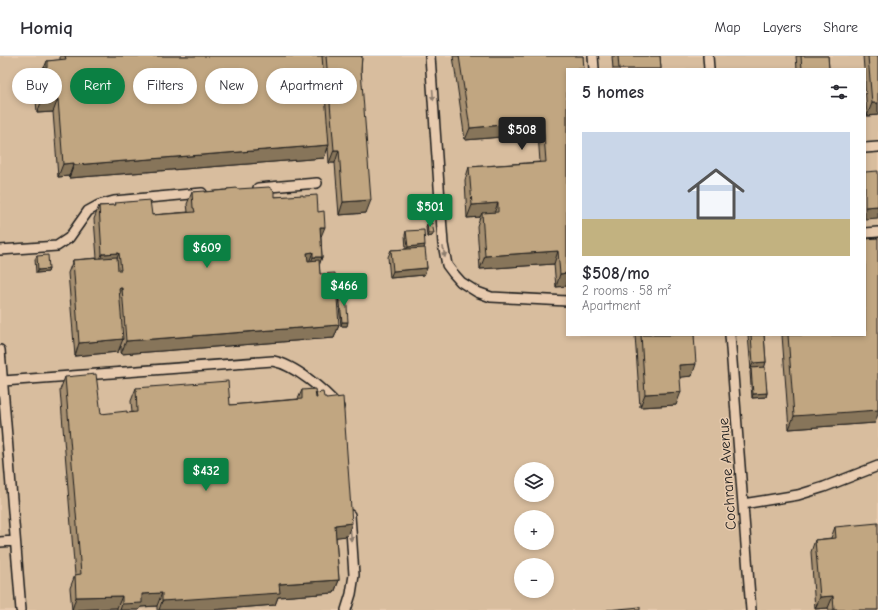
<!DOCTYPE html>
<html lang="en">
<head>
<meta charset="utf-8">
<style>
	:root { --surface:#fff; --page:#f7f7f7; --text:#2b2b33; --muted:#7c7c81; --line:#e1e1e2; --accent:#0b8043 }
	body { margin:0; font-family:"Comic Neue",sans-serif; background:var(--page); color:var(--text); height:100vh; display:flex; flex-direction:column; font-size:15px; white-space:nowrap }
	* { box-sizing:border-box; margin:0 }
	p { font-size:13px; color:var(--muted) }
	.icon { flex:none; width:22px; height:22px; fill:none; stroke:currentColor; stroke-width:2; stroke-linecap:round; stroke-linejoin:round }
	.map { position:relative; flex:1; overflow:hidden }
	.sheet { position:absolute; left:566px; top:12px; width:300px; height:268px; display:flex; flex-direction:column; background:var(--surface); border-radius:0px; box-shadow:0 2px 6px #0003 }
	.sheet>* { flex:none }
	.banner { position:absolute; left:12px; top:12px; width:380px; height:36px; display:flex; gap:8px }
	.controls { position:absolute; left:514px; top:406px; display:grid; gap:8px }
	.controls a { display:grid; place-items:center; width:40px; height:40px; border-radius:50%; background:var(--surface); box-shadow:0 2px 6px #0003; font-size:20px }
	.price { position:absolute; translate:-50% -34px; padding:0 9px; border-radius:4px; background:var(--accent); color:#fff; font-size:13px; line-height:26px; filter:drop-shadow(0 1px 2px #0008) }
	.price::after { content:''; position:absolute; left:50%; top:24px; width:12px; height:9px; margin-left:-6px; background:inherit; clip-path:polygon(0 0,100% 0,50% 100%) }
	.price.current { background:#222; color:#fff }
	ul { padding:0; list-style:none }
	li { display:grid; align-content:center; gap:8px; height:212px; padding:0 16px }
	li span { display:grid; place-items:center; height:124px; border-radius:0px; color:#555 }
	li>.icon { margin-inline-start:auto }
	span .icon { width:72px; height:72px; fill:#fffc; stroke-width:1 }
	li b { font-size:17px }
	h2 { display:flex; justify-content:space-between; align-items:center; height:48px; padding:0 16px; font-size:17px }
	.chip { padding:0 14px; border-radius:18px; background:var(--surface); box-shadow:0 2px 6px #0003; font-size:14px; line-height:36px }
	.chip.current { background:var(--accent); color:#fff }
	header { display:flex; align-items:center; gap:24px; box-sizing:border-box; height:56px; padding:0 20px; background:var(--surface); border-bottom:1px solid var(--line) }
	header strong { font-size:19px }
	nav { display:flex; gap:22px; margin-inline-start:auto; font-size:14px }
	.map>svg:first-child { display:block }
	.built { fill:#d8bd9e; fill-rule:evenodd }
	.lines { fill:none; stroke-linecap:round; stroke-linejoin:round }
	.service-casing { stroke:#1c1c1c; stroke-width:12 }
	.service { stroke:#e8cbaf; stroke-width:9 }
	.wall { fill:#a68f6f; stroke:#1c1c1c }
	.shaded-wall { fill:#87745a; stroke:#1c1c1c }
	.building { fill:#c1a681; stroke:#1c1c1c }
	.oneway { fill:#8c7c6d }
	.labels { text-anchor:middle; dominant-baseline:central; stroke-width:3; stroke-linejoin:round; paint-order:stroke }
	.street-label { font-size:15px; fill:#1c1c1c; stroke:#e8cbaf }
</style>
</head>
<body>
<header>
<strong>Homiq</strong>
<nav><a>Map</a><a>Layers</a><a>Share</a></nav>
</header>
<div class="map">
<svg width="878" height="554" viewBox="0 0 878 554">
	<rect width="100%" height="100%" fill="#e8cbaf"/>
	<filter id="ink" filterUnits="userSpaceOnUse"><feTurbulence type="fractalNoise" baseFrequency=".025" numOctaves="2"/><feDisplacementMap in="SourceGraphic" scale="8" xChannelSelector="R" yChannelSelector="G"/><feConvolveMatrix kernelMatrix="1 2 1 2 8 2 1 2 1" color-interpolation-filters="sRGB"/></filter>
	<g filter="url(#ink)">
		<path class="built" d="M0,0H878V554H0ZM567,13H865V279H567ZM521,413H547V439H521ZM521,461H547V487H521ZM521,509H547V535H521Z"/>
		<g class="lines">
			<g class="service-casing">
				<path id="service" d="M430,0L443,188L447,209L453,217L461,226L477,236L491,241L567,245
					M593,0L594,13
					M708,0L709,13
					M865,92L878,91
					M258,132L317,127
					M865,177L878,176
					M0,194L57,190L69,182L88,155L99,149L114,145L202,137
					M730,279L751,554
					M0,294L21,554
					M3,325L273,305C295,309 324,334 339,351
					M743,448L798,439L824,431L878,410
					M0,486L15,485
					M346,554L351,538L354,519L350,459"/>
			</g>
			<use href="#service" class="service"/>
		</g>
		<path class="wall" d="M60,0H362L361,14L366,157L339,159L335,107H329L328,92L324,102L69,122V120L58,121L53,56L37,57L35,29L39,16H42L43,12H44L47,5L60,4Z
			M453,0H583L567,230L556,231L554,208L480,213L477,170L480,161L467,162L465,124L469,111L540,106L538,78L465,84Z
			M612,0H660L661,13H613Z
			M796,0H828L829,13H797Z
			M863,0H878V59L867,60L865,29V13H864Z
			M227,133H237L274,141L303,140L321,182L322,201L319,208L320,218L339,269L334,282L121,298V290L118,296L75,300L68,217L73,204L97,202L94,163L99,150L115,149V147L152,159L188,156L187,148L192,136H205L226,134Z
			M427,168L432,180L427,181L426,171Z
			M406,175L424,192L427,212L424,219L390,222L388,201L391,194L406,193L405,179Z
			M37,200L49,213L48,216L36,217L35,203Z
			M339,237L347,270H341L338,240Z
			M635,279H694L692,320L680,321L676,349L640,351Z
			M748,279H764L766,306L764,311L767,337L766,341L752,342L750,316L751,314Z
			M782,279H865L875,367L789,373Z
			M65,321L101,358L132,357L131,345L136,332L230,349L298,343L302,334L315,339L316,337L347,480L336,481L339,524L334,537L278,541L275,549L212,554H157V550L141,551L139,554H117V552L72,554L70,532L75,519L60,334Z
			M835,471L878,554H829L828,552L815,553L811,496L815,484L831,482Z"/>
		<path class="shaded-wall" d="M58,43L53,56L37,57L42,44Z
			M872,47H878V59L867,60Z
			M543,65L538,78L465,84L470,72Z
			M329,89L324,102L69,122L74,109Z
			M334,94H339L335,107H329Z
			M74,107L69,120L58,121L63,108Z
			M371,144L366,157L339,159L343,146Z
			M498,147L493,160L482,157L480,161L467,162L472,149Z
			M878,150V162L865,163V151Z
			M320,171H325L320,183Z
			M428,177H434L432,180L427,181Z
			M425,189L424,193L406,194L408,191Z
			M558,195L554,208L480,213L485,200Z
			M313,196L308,209L307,197Z
			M119,197L114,210L98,211L102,198Z
			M313,201H322L318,213L308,214Z
			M427,212L424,219L390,222L393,215Z
			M49,213L48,216L36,217L38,214Z
			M567,217V230L556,231L560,218Z
			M119,232H122L117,245Z
			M342,266H348L347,270H341Z
			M339,269L334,282L121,298L126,285Z
			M123,283L118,296L75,300L79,287Z
			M766,306L764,313L751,312L750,314L753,307Z
			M696,308L692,320L674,322L679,309Z
			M681,336L676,349L640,351L645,338Z
			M767,337L766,341L752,342L753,338Z
			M878,343V358L875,367L789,373L794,360Z
			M352,467L347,480L330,482L335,469Z
			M339,524L334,537L278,541L275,549L212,554H159L162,545L279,528Z
			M162,537L157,550L141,551L139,554H120L122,548L142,538Z
			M122,540L117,552L72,554L76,541Z
			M833,540L828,552L815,553L820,541Z"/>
		<path class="building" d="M65,0H322L329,89L74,109V107L63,108L58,43L42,44L39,16H43V12H47V5L66,3Z
			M326,0H362L361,14L371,144L343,146L339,94H334Z
			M459,0H583L584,13H567V217L560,218L558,195L485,200L482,157L498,156V147L472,149L469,111L546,106L543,65L470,72Z
			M618,0H660L661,13H619Z
			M801,0H828L829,13H802Z
			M868,0H878V47H872Z
			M878,115V150L865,151V116Z
			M269,131L274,135V141L303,139V140L317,139L318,156L324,155L325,171H320L322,201H313V196L307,197L308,205L319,204L320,218L335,217L339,269L126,285L122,232H119L123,283L79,287L73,204L117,201L118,214H121L119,197L102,198L99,150L116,149L115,147L150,144L152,159L195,156L194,152H193L192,136L205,135V136L227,134V133L237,132V133Z
			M432,167L434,177H428L427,168Z
			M424,174L425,189L408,191L406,175Z
			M878,182V354L794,360L788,279H865V183Z
			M425,192L427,212L393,215L391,194Z
			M48,199L49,213L38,214L37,200Z
			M346,236L348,266H342L339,237Z
			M641,279H694L696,308L679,309L681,336L645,338Z
			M751,279H764L766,306L753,307Z
			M765,311L767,337L753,338L751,312Z
			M96,318L101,358L127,355V357L137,356L136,332L228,325L230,349L302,343V334L315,333L316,342H317L316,337L323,336L324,341H326V343L343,341L352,467L335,469L339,524L279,528L280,537L162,545V537L142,538V547L122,548V540L76,541L75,519L81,518L65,321Z
			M878,467V554H834L833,540L820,541L815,484L836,482L835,471Z
			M640,551V554H607Z"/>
		<defs><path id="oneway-solid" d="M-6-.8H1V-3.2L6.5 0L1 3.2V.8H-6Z"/></defs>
		<g class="oneway">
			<use href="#oneway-solid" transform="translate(433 39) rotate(86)"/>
			<use href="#oneway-solid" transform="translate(444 196) rotate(79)"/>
			<use href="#oneway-solid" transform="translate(351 480) rotate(86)"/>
		</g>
	</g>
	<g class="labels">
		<g class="street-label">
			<text transform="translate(727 418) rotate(-94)">Cochrane Avenue</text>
		</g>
	</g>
</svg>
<div class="controls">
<a><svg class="icon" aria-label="layers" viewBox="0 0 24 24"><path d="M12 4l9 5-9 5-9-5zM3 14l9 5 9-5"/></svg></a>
<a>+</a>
<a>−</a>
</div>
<b class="price current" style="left:522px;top:95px">$508</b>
<b class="price" style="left:430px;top:172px">$501</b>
<b class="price" style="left:207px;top:213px">$609</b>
<b class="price" style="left:344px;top:251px">$466</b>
<b class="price" style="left:206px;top:436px">$432</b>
<div class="banner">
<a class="chip">Buy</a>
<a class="chip current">Rent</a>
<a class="chip">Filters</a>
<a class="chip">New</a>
<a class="chip">Apartment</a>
</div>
<section class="sheet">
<h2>5 homes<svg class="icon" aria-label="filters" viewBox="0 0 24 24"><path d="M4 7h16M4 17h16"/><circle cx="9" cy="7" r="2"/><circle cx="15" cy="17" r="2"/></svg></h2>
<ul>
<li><span style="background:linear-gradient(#c9d6e8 70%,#c2b280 0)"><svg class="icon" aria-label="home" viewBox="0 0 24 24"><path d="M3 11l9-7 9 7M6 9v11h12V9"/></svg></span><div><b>$508/mo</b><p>2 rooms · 58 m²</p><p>Apartment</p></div></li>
</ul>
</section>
</div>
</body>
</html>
